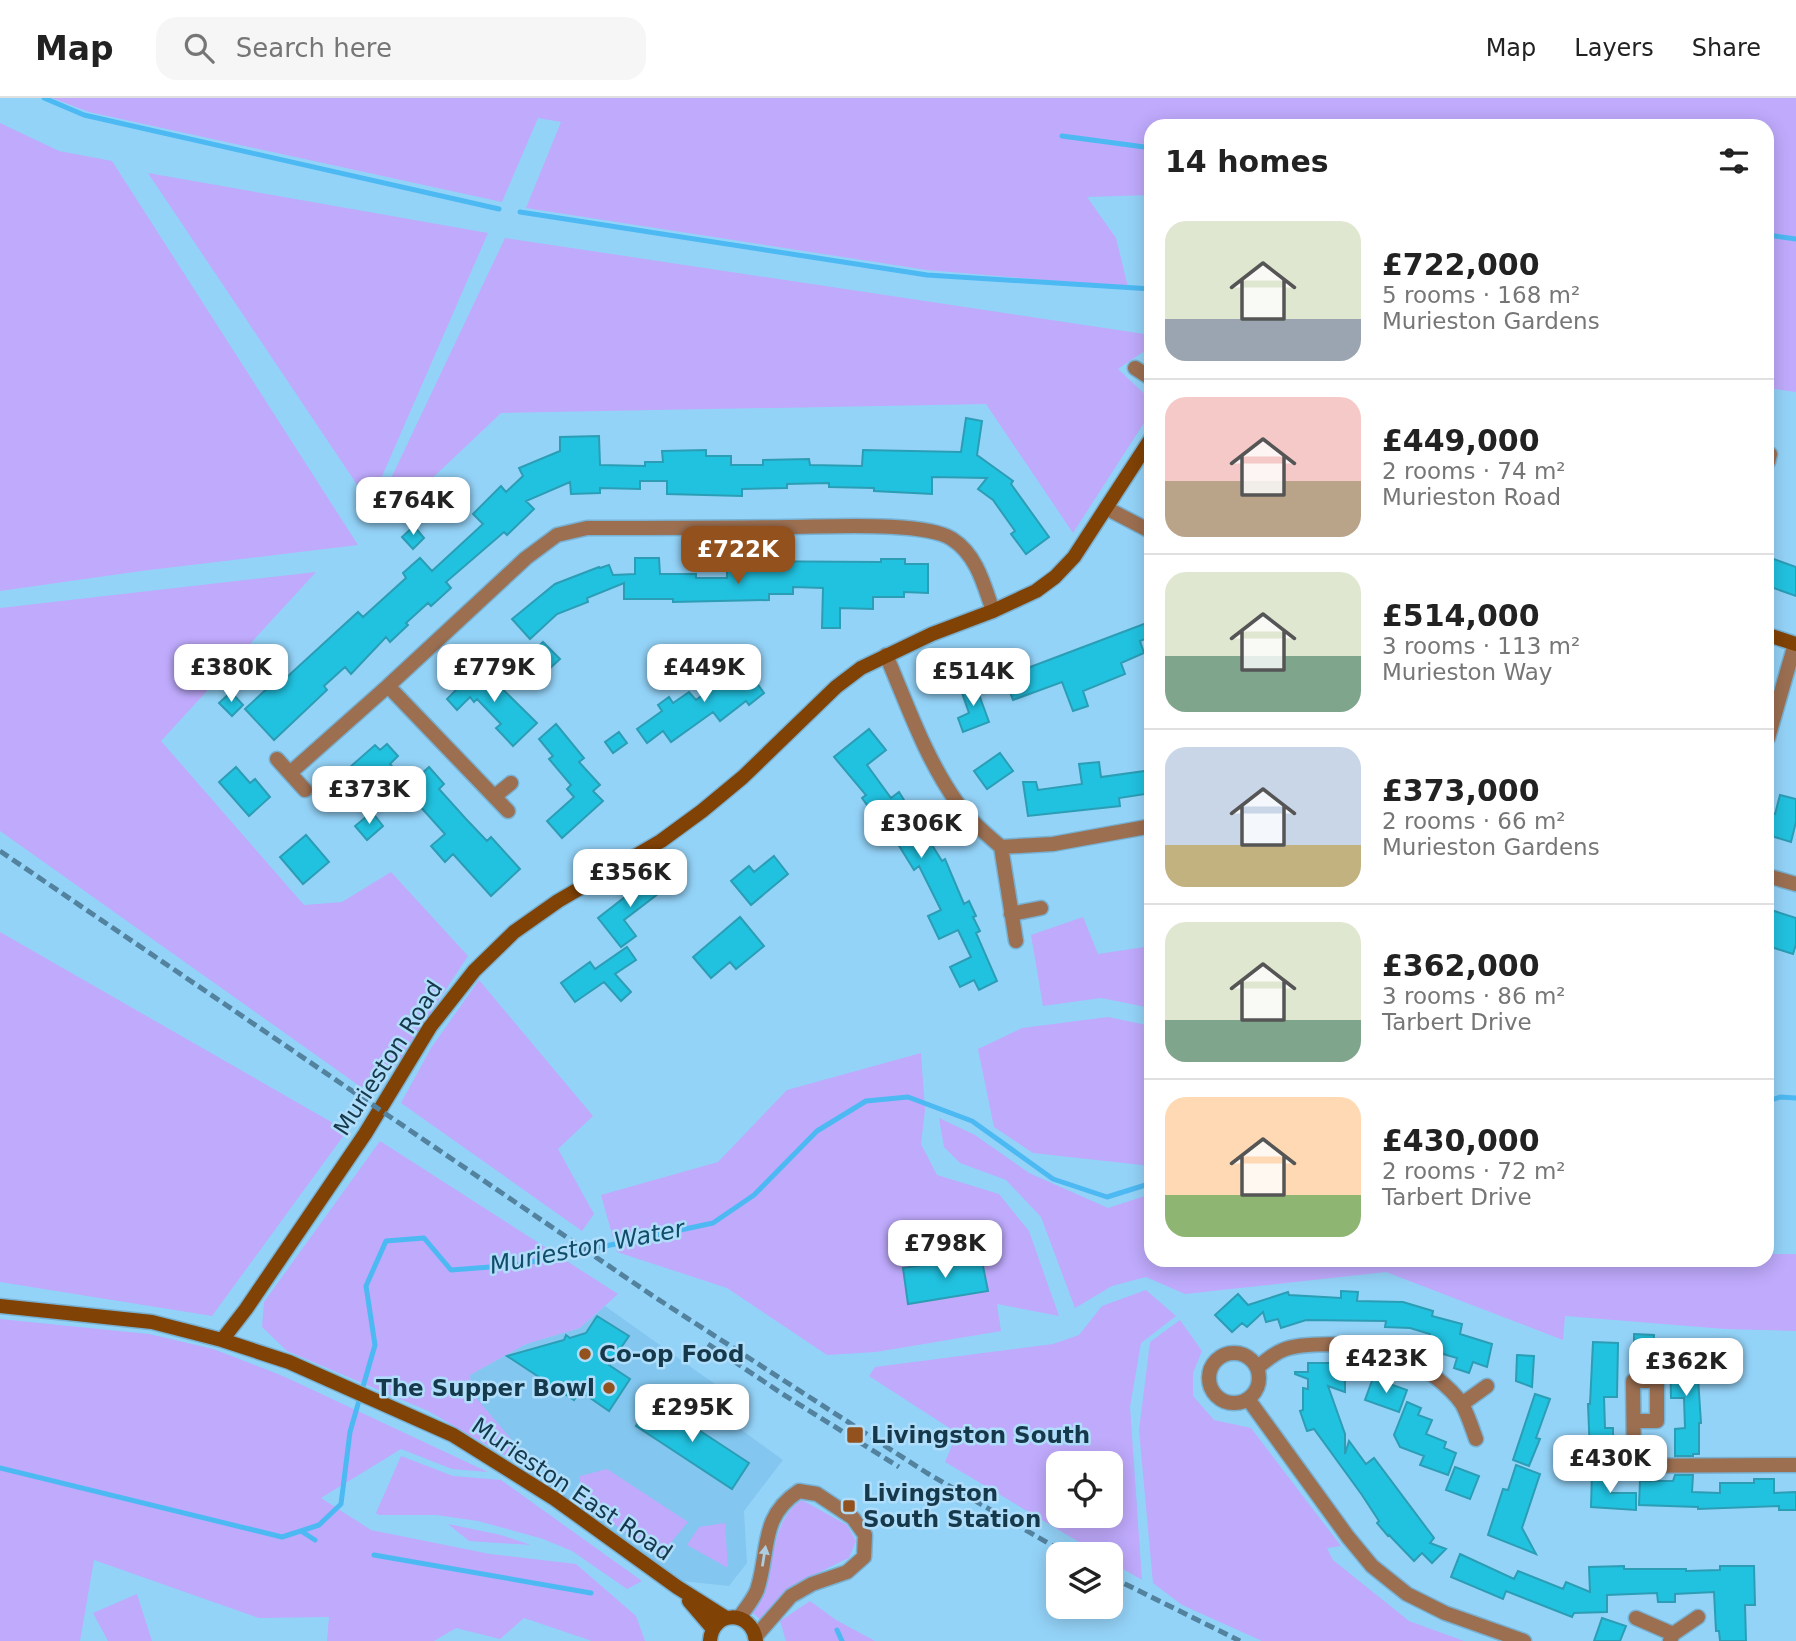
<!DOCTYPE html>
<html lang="en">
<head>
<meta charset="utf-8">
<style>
	:root { --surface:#fff; --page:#f6f6f6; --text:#222; --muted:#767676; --line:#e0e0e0; --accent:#92511d }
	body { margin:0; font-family:"DejaVu Sans",sans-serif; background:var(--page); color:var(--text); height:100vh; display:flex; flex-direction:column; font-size:26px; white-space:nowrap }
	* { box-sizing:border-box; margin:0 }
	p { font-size:23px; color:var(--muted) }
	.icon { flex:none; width:38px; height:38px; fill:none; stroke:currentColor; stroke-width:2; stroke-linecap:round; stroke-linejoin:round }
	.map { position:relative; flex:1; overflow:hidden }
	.details { position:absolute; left:1144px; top:21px; width:630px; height:1148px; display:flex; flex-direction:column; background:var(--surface); border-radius:21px; box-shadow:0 4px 18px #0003 }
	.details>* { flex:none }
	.tools { position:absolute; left:1046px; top:1353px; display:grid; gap:14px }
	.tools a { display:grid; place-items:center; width:77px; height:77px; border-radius:14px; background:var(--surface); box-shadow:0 4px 18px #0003; font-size:35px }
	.price { position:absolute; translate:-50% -60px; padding:0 16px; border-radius:14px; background:#fff; color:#222; font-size:23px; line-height:46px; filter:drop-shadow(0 2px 4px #0008) }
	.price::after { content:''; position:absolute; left:50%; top:42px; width:21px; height:16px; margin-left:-10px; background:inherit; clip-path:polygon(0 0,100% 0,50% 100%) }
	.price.selected { background:var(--accent); color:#fff }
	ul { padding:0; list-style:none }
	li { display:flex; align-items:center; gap:21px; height:175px; padding:0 21px }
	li+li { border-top:2px solid var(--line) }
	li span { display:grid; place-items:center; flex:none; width:196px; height:140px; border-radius:21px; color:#555 }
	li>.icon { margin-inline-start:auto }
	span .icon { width:84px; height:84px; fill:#fffc; stroke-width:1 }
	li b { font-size:30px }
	h2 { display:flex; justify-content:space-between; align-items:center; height:84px; padding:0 21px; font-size:30px }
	header { display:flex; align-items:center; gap:42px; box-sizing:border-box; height:98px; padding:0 35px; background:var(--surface); border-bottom:2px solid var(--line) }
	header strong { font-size:33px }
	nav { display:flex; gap:38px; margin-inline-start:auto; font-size:24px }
	.search { width:490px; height:63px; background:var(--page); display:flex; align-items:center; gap:18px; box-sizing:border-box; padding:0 24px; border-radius:21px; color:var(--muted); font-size:26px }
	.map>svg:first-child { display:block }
	.built { fill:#83c7f0 }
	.green { fill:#bfaafc; fill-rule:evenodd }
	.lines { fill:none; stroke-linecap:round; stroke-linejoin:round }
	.stream { stroke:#4db9f2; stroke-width:5 }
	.building { fill:#21c2e0; stroke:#2b9db5; stroke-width:2 }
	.street-casing { stroke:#78b1d2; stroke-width:17 }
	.secondary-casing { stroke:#78b1d2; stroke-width:17 }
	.street { stroke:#9c6f51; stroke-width:14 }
	.secondary { stroke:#814205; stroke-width:14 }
	.rail { stroke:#53829e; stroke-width:5; stroke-dasharray:10 5; stroke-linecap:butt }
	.oneway { fill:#adcde1 }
	.poi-dot { fill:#92511d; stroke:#b0defa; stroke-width:2.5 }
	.labels { text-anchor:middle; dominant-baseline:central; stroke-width:5; stroke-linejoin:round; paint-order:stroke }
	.street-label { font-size:23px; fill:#16384b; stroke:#b0defa }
	.poi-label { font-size:23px; font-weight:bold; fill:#16384b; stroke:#b0defa; text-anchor:start }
	.water-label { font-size:24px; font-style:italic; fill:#114d69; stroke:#b0defa }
</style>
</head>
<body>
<header>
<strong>Map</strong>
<div class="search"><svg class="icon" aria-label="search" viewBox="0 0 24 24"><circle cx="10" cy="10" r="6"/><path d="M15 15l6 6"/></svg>Search here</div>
<nav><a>Map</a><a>Layers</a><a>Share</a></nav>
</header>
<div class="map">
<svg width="1796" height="1543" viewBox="0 0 1796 1543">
	<rect width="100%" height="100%" fill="#94d3f8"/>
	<path class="built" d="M605,1208L736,1301L725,1320L783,1362L744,1413L747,1465L729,1488L680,1483L516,1364L522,1354L471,1295L470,1277L526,1246L580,1230Z"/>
	<path class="green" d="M52,0H1796V294L1768,290V28H1152L1151,97L1087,99L1116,140L1128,189L927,172L526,110L561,24L538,20L502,104L89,14Z
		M0,25L59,53L112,63L358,447L141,473L0,493Z
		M148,75L488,135L370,406Z
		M505,140L1151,237V259L1143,254L1118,271L1151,302V314L1073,435L986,306L501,315L390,420L376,412Z
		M316,474L161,643L304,807L342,804L391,774L468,858L393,971L361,989L0,733V510Z
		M1083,819L1098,856L1151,848V910L1101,900L1043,908L1031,837Z
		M0,834L347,1033L212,1218L0,1184Z
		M479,882L593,1018L558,1051L594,1116L582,1133L401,1005L431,950Z
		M1108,919L1151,928V1068L1033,1055L994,1029L978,951L1022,930Z
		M921,955L925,1012L921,1046L937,1077L999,1096L1029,1133L1059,1218L997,1206L1001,1233L876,1254L827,1257L727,1190L617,1154L601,1097L718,1064L787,992Z
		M939,1020L975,1037L1029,1075L1108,1110L1151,1096L1152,1162H1768V1156H1796V1233L1725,1231L1565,1218L1563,1242L1386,1174L1185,1196L1146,1179L1112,1188L1075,1210L1041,1119L1006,1082L960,1065L944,1049Z
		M380,1043L618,1196L580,1230L526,1246L470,1277L472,1295L522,1354L516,1364L428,1313L287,1253L262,1229L264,1204Z
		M1146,1192L1176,1218L1141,1245L1130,1309L1142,1482L1111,1464V1456H1099L945,1364L957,1335L869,1278L875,1269L1053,1246L1079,1237L1102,1208ZM1059,1365H1111V1418H1059Z
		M0,1221L149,1236L213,1251L283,1278L488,1374L452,1371L401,1351L321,1400L371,1432L490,1456L576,1466L636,1518L645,1543H592L524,1520L500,1541L456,1530L434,1543H327L329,1519L259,1520L94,1462L80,1543H0Z
		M1180,1222L1202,1253L1193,1275V1298L1214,1322L1251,1330L1341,1448L1327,1450L1333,1462L1409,1523L1464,1543H1262L1182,1507L1153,1485L1139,1332L1150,1244Z
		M401,1358L453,1378L501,1382L642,1483L627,1491L572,1453L543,1441L478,1423L436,1417H379L376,1415Z
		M607,1371L688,1424L659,1459L579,1401L580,1378Z
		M802,1402L847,1427L856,1443L849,1460C813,1477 787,1489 761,1522L750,1513C755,1506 762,1499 765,1490C775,1460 772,1422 802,1402Z
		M725,1425L728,1470L687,1447L699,1429Z
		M448,1426L501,1437L531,1447L469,1443Z
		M137,1496L152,1543H108L93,1515Z
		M810,1503L836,1522L875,1543H786L780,1523Z"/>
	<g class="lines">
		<path class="stream" d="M44,0L84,17L499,111
			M1062,38L1152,50
			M520,114L927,177L1152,191
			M1768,137L1796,141
			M1768,1003L1780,999L1796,1000
			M0,1370L282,1439L319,1427L341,1406L350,1334L375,1247L366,1188L386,1143L424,1140L451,1172L517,1167L713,1125L754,1097L817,1033L866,1003L908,999L972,1023L1053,1081L1107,1099L1152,1085
			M301,1433L315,1442
			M374,1457L591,1495
			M837,1532L842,1543"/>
	</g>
	<path class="building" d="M966,320L982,323L977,357L1013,383L1011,386L1049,439L1026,456L1011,436L1015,433L993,402L978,391L987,380L932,379V396L874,393V390L829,389V385L787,386V390L742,391V398L667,396V383H640V391L600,390V395L571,396L570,384L526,403L534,411L507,437L504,434L446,484L451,490L431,508L428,505L406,525L408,527L390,544L386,539L351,576L345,569L324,588L327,592L274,642L245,611L272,586L275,590L358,514L363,519L406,480L403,475L420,460L432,473L483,426L473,416L501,388L506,394L523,378L519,370L560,353V339L599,338L600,367L645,368V364H663L662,353L706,352V358H731V367H763V362L809,361L810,367L862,368L863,352L961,354Z
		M414,428L424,440L413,451L402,439Z
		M1768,459L1796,469V498L1768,488Z
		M635,460H659L660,476H696V480H727V463L881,464V461H905V466H928V495L904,494V499H873V511L840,510V530H822L823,490L793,489V496H769V502L673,504V501H624V485L587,500L588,504L557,516L530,541L512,521L555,486L599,469L600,470L609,467L613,477L635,476Z
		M1152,523V538L1140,543L1144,555L1121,565L1125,576L1083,593L1088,608L1073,613L1062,584L1013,602L1007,586L1020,581L1017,574Z
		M543,544L560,561L548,572L532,554Z
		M737,558L764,595L749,607L746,603L720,623L713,614L671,644L663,633L647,645L637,631L662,613L658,607L669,599L673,605L689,594L696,602L729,577L723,569Z
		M477,566L537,625L513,648L496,630L501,626L477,601L474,604L470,599L457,612L447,601L462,586L459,583Z
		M974,583L989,624L963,634L958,620L969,615L960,589Z
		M231,594L243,607L232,618L219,605Z
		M556,626L584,660L579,664L600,687L593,693L603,703L562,740L547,723L574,699L567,691L571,687L549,661L553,658L539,641Z
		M869,631L886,652L867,667L891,700L899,694L942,763L945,761L964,806L969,803L976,818L973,819L980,833L976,835L997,883L979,892L974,882L960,889L950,869L971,859L958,832L939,841L928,818L941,812L919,768L914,772L898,746L907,741L891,715L879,724L862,700L866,697L834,659Z
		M619,634L627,645L613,655L605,644Z
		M387,646L398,658L390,666L409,687L429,669L444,686L439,691L466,721L487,743L491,739L520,771L491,798L453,756L445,764L431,748L445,736L417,705L408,713L377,678L366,688L349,670L375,647L380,652Z
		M1000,655L1013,673L987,691L974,673Z
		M1099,664L1101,679L1152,672V695L1119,700L1120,708L1028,718L1023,684H1036L1038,692L1082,686L1079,666Z
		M236,669L250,685L255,681L270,699L249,718L219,684Z
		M1780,697L1796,701V724L1791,744L1768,737L1770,715L1775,716Z
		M372,714L383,728L367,742L355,728Z
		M306,737L329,764L303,786L280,759Z
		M774,758L788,776L751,807L731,783L749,768L754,774Z
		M656,775L667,789L624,822L636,838L621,849L598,820Z
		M1768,811L1796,820V846L1793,856L1768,848Z
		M740,819L764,848L736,871L730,864L711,880L693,859Z
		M627,849L636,862L615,876L631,894L621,903L604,884L575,904L561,885L590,864L595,871Z
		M981,1158L988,1193L908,1206L903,1170Z
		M1341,1193L1358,1194L1357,1203L1403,1204L1433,1213L1432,1218L1462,1226L1460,1236L1492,1246L1487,1269L1473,1264L1469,1275L1454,1270L1457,1260L1436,1254L1439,1243L1428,1240L1430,1236L1410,1230L1385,1229L1386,1223L1306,1222L1281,1230L1278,1221L1266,1224L1263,1214L1247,1229L1242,1225L1232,1234L1215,1217L1238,1196L1248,1207L1288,1194L1289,1197L1341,1200Z
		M597,1218L629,1238L609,1267L630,1281L609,1313L580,1293L574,1302L507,1258L564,1242L566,1237L570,1240L586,1235Z
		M1634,1236L1654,1237L1653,1254H1634Z
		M1593,1244L1618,1245L1617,1299H1604L1605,1330H1613V1355L1612,1358L1592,1361V1356H1590L1588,1306H1590Z
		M1670,1247H1694L1695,1280H1698L1701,1325H1699V1356H1693V1358H1675V1331L1685,1330L1684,1300H1671Z
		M1517,1257L1534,1258L1532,1289L1516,1283Z
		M1308,1265H1334V1274L1345,1275V1294L1328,1288L1345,1336V1356L1349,1343L1366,1366L1374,1360L1434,1440L1430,1445L1446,1451L1432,1465L1422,1455L1414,1463L1389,1437L1388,1438L1377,1425L1379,1423L1362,1397L1314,1331L1307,1333L1300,1313L1303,1312V1290L1308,1291V1281L1295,1276V1274H1308Z
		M1373,1280L1407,1292L1399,1314L1365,1302Z
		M1535,1296L1550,1301L1536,1340L1540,1341L1529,1368L1513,1362Z
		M653,1302L749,1365L732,1391L636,1328Z
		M1407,1304L1421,1310L1418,1317L1432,1322L1426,1336L1446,1344L1444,1350L1456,1355L1448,1377L1420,1367L1424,1358L1400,1349L1394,1337Z
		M1516,1367L1540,1376L1522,1430L1536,1456L1488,1437L1503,1391L1508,1392Z
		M1455,1369L1479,1378L1470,1401L1446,1392Z
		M1592,1375L1597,1378H1612L1611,1395H1636V1412L1591,1409Z
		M1675,1377H1693L1692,1394L1720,1395V1385H1754V1381H1774V1395L1796,1394V1412H1779V1408L1698,1411V1409L1639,1407L1640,1383H1673Z
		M1460,1456L1514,1481L1518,1473L1563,1491L1566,1484L1590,1494L1589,1469L1624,1468V1471H1686V1473L1720,1472V1468H1754L1755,1507H1745L1746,1543H1720L1719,1533H1716L1714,1494L1675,1496V1504H1658L1657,1495L1607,1497V1514L1574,1515L1572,1519L1506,1493L1503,1501L1451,1479Z
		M1602,1520L1626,1528L1620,1543H1594Z"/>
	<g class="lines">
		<g class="street-casing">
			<path id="street" d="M1135,270L1152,281
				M1768,364L1770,356
				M1106,410L1152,434
				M886,557C907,606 925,659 956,703C968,721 985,735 1001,749L1053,746L1152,728
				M1768,640L1795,546
				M277,661L305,692
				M290,675L388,588
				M495,698L511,685
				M508,713L388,588L526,460L557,437L587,430C654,430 722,430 789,429C826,429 924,423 952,441C977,457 984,487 993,513
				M1001,749L1016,843
				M1768,778L1796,786
				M1011,816L1041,810
				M1209 1280a25 25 0 1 1 50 0a25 25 0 1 1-50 0Z
				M1257,1270C1265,1263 1273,1256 1283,1252C1304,1243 1379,1245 1400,1256C1419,1265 1451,1289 1462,1306C1468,1317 1472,1330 1476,1341
				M1248,1301L1348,1439L1372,1468L1407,1496L1445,1515L1524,1543
				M1462,1306L1487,1288
				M1634,1323H1657V1283H1633L1634,1368
				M1598,1368L1796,1367
				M739,1520C745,1511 753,1502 757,1492C770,1453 759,1419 799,1393L817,1396L853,1420L865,1437L864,1459L847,1474L812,1486L791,1498L755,1539
				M1636,1520L1673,1536L1670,1543
				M1673,1536L1698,1519"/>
		</g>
		<g class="secondary-casing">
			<path id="secondary" d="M1768,537L1796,546
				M0,1208L152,1224L222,1242L289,1264L453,1337L555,1401L677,1489L726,1520
				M222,1242L246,1211L365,1036L430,929L474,873L514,834L558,803L661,743L702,713L743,679L836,589L861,570L932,536L993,513L1036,493L1055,479L1074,459L1152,339
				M689,1503L713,1531
				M710,1543C712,1512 752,1511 756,1543"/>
		</g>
		<use href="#street" class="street"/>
		<use href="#secondary" class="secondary"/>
		<path class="rail" d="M0,753L653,1198L927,1375L1067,1456
			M708,1246L781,1295L899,1369
			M1111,1479L1240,1543"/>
	</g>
	<defs><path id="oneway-solid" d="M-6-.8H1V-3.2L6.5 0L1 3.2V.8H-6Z" transform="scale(1.75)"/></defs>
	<use class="oneway" href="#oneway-solid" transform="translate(764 1458) rotate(-81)"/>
	<g class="poi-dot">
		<circle cx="585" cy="1256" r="7"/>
		<circle cx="609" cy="1290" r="7"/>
		<rect x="846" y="1328" width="18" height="18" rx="3.5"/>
		<rect x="842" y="1401" width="14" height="14" rx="3.5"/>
	</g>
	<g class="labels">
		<g class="street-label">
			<text transform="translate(388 960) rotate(-57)">Murieston Road</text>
			<text transform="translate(572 1391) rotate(34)">Murieston East Road</text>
		</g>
		<g class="poi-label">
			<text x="599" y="1256">Co-op Food</text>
			<text x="595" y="1290" text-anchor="end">The Supper Bowl</text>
			<text x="871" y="1337">Livingston South</text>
			<text x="863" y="1395">Livingston<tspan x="863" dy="26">South Station</tspan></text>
		</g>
		<g class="water-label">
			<text transform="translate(587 1149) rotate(-11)">Murieston Water</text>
		</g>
	</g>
</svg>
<div class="tools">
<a><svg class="icon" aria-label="locate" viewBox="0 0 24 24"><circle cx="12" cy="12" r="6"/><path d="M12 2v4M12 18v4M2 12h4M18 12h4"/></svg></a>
<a><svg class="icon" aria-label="layers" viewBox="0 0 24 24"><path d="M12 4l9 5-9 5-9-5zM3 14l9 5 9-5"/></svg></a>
</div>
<b class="price" style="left:413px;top:439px">£764K</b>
<b class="price selected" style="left:738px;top:488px">£722K</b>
<b class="price" style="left:231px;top:606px">£380K</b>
<b class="price" style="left:494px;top:606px">£779K</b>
<b class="price" style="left:704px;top:606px">£449K</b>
<b class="price" style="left:973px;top:610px">£514K</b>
<b class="price" style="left:369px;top:728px">£373K</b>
<b class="price" style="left:921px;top:762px">£306K</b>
<b class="price" style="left:630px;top:811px">£356K</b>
<b class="price" style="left:945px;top:1182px">£798K</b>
<b class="price" style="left:1386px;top:1297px">£423K</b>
<b class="price" style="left:1686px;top:1300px">£362K</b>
<b class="price" style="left:692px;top:1346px">£295K</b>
<b class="price" style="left:1610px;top:1397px">£430K</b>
<section class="details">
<h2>14 homes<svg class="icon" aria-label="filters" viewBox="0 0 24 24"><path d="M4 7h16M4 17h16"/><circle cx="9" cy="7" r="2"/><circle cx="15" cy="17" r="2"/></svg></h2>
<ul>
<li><span style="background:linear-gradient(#dfe7d0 70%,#9aa5b1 0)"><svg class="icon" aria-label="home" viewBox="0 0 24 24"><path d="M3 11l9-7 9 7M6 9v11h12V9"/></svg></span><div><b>£722,000</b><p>5 rooms · 168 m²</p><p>Murieston Gardens</p></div></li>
<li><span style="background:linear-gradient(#f6c9c9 60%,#b9a48a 0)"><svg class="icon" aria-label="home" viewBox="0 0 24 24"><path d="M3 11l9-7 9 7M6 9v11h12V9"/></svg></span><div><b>£449,000</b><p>2 rooms · 74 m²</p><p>Murieston Road</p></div></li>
<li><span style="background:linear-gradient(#dfe7d0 60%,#7fa58c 0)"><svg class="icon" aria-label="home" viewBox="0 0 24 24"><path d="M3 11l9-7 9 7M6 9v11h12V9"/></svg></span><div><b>£514,000</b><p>3 rooms · 113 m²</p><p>Murieston Way</p></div></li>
<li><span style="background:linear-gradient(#c9d6e8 70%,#c2b280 0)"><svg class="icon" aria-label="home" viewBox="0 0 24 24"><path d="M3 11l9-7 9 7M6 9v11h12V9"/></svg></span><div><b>£373,000</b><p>2 rooms · 66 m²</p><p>Murieston Gardens</p></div></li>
<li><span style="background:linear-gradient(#dfe7d0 70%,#7fa58c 0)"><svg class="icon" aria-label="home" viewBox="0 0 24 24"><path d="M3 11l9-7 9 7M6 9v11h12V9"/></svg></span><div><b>£362,000</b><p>3 rooms · 86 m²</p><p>Tarbert Drive</p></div></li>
<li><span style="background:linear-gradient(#ffd9b3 70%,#8fb573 0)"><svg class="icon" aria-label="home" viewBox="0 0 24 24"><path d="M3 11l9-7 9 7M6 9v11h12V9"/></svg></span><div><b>£430,000</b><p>2 rooms · 72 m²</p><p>Tarbert Drive</p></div></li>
</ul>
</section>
</div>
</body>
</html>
